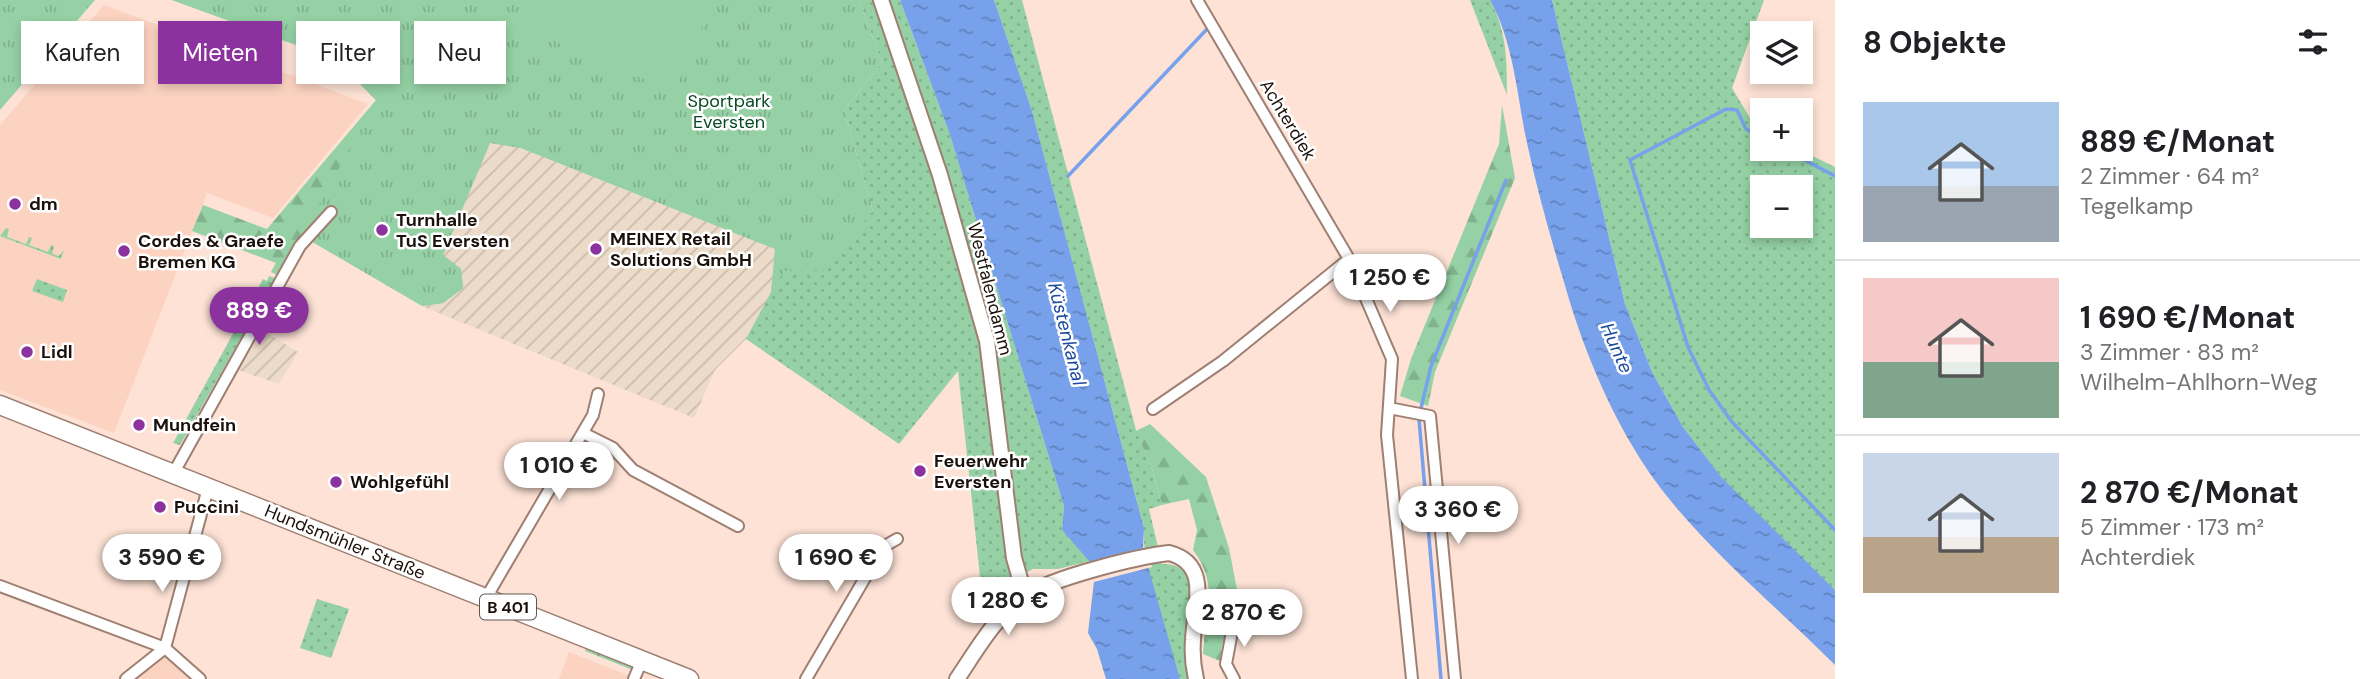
<!DOCTYPE html>
<html lang="de">
<head>
<meta charset="utf-8">
<style>
	:root { --surface:#fff; --page:#f6f6f6; --text:#202124; --muted:#757577; --line:#e0e0e0; --accent:#8b329e }
	body { margin:0; font-family:"DM Sans",sans-serif; background:var(--page); color:var(--text); height:100vh; display:flex; flex-direction:column; font-size:26px; white-space:nowrap }
	* { box-sizing:border-box; margin:0 }
	p { font-size:23px; color:var(--muted) }
	.icon { flex:none; width:38px; height:38px; fill:none; stroke:currentColor; stroke-width:2; stroke-linecap:round; stroke-linejoin:round }
	.map { position:relative; flex:1; overflow:hidden }
	.drawer { display:flex; flex-direction:column; background:var(--surface); width:525px }
	.drawer>* { flex:none }
	.top-card { position:absolute; left:21px; top:21px; width:665px; height:63px; display:flex; gap:14px }
	.buttons { position:absolute; left:1750px; top:21px; display:grid; gap:14px }
	.buttons a { display:grid; place-items:center; width:63px; height:63px; border-radius:0px; background:var(--surface); box-shadow:0 4px 10px #0003; font-size:35px }
	.price { position:absolute; translate:-50% -60px; padding:0 16px; border-radius:24px; background:#fff; color:#222; font-size:23px; line-height:46px; filter:drop-shadow(0 2px 4px #0008) }
	.price::after { content:''; position:absolute; left:50%; top:42px; width:21px; height:16px; margin-left:-10px; background:inherit; clip-path:polygon(0 0,100% 0,50% 100%) }
	.price.active { background:var(--accent); color:#fff }
	ul { padding:0; list-style:none }
	li { display:flex; align-items:center; gap:21px; height:175px; padding:0 28px }
	li+li { border-top:2px solid var(--line) }
	li span { display:grid; place-items:center; flex:none; width:196px; height:140px; border-radius:0px; color:#555 }
	li>.icon { margin-inline-start:auto }
	span .icon { width:84px; height:84px; fill:#fffc; stroke-width:1 }
	li b { font-size:30px }
	h2 { display:flex; justify-content:space-between; align-items:center; height:84px; padding:0 28px; font-size:30px }
	.pill { padding:0 24px; border-radius:0px; background:var(--surface); box-shadow:0 4px 10px #0003; font-size:24px; line-height:63px }
	.pill.active { background:var(--accent); color:#fff }
	main { display:flex; flex:1; min-height:0 }
	.map>svg:first-child { display:block }
	.built { fill:#fcd3c1 }
	.industrial { fill:url(#industrial-furrows) }
	.grass { fill:url(#grass-dots); fill-rule:evenodd }
	.forest { fill:url(#forest-firs) }
	.park { fill:url(#park-tufts) }
	.pitch { fill:#95d1a5 }
	.water { fill:url(#water-ripples) }
	.pier { fill:#fde2d5 }
	.lines { fill:none; stroke-linecap:round; stroke-linejoin:round }
	.stream { stroke:#77a1eb; stroke-width:3.5 }
	.minor-casing { stroke:#9e7f72; stroke-width:14 }
	.tertiary-casing { stroke:#9e7f72; stroke-width:18 }
	.primary-casing { stroke:#9e7f72; stroke-width:21 }
	.minor { stroke:#fff; stroke-width:10 }
	.tertiary { stroke:#fff; stroke-width:14 }
	.primary { stroke:#fff; stroke-width:18 }
	.poi-dot { fill:#8b329e; stroke:#fff; stroke-width:2.5 }
	.labels { text-anchor:middle; dominant-baseline:central; stroke-width:5; stroke-linejoin:round; paint-order:stroke }
	.shield { fill:#fff; stroke:#5f5854; stroke-width:2 }
	.shield-label { font-size:16px; font-weight:bold; fill:#1b100b }
	.park-label { font-size:18px; fill:#074923; stroke:#fff }
	.street-label { font-size:18px; fill:#1b100b; stroke:#fff }
	.poi-label { font-size:18px; font-weight:bold; fill:#1b100b; stroke:#fff; text-anchor:start }
	.water-label { font-size:19px; font-style:italic; fill:#1d4ba0; stroke:#fff }
</style>
</head>
<body>
<main>
<div class="map">
<svg width="1835" height="679" viewBox="0 0 1835 679">
	<defs>
		<pattern id="industrial-furrows" width="10" height="10" patternUnits="userSpaceOnUse" patternTransform="scale(1.75)"><rect width="10" height="10" fill="#ecdbc9"/><path d="M-1 1l2-2M0 10L10 0M9 11l2-2" fill="none" stroke="#cabbab"/></pattern>
		<pattern id="grass-dots" width="8" height="8" patternUnits="userSpaceOnUse" patternTransform="scale(1.75)"><rect width="8" height="8" fill="#95d1a5"/><path d="M2 2h.1M6 6h.1" fill="none" stroke="#80b28d" stroke-width="1.8" stroke-linecap="round"/></pattern>
		<pattern id="forest-firs" width="22" height="20" patternUnits="userSpaceOnUse" patternTransform="scale(1.75)"><rect width="22" height="20" fill="#95d1a5"/><path d="M5 1l3.5 6h-7zM16 11l3.5 6h-7z" fill="#80b28d"/></pattern>
		<pattern id="park-tufts" width="24" height="20" patternUnits="userSpaceOnUse" patternTransform="scale(1.75)"><rect width="24" height="20" fill="#95d1a5"/><path d="M3 7l-1-3M5 7V3M7 7l1-3M15 17l-1-3M17 17v-4M19 17l1-3" fill="none" stroke="#80b28d"/></pattern>
		<pattern id="water-ripples" width="26" height="14" patternUnits="userSpaceOnUse" patternTransform="scale(1.75)"><rect width="26" height="14" fill="#77a1eb"/><path d="M2 4q2-2 4 0t4 0M15 11q2-2 4 0t4 0" fill="none" stroke="#6182bd"/></pattern>
	</defs>
	<rect width="100%" height="100%" fill="#fde2d5"/>
	<path class="built" d="M104,5L368,104L273,218L207,193L114,433L0,390V125Z
		M165,648L200,679H126Z
		M569,652L638,679H559Z"/>
	<path class="industrial" d="M490,142L521,148L776,249L771,292L764,311L746,339L715,370L694,418L422,306L443,303V255Z
		M262,330L298,352L279,384L238,370Z"/>
	<path class="grass" d="M859,0H900L949,132L1064,506L1062,530L1090,561L1058,569H1033L982,595L958,371L899,444L746,339L771,292L776,249L521,148L490,143L443,255L461,269L463,288L443,303L422,306L491,118L873,211L844,110L882,63Z
		M994,0H1022L1136,430L1152,469L1162,505L1149,509L1162,564C1201,562 1189,610 1186,635C1185,649 1187,665 1190,679H1180C1166,632 1142,577 1144,528L1032,111Z
		M1470,0H1490C1507,32 1507,60 1507,95Z
		M1552,0H1764L1732,88L1753,123L1762,128V149H1798L1835,167V590L1721,478L1683,427L1652,372L1625,304ZM1762,187H1801V226H1762Z
		M6,228L9,229L7,237L26,244L29,237L32,238L29,245L48,252L51,245L54,246L52,254L59,256L64,250L61,259L0,236Z
		M269,276L275,278L180,445L173,443L263,279L267,281Z
		M37,279L67,290L63,302L32,291Z
		M317,599L349,609L331,658L300,648Z
		M587,647L631,663L633,670L585,651Z"/>
	<path class="forest" d="M172,0H278L403,56L320,218L294,246L277,275L271,272L276,263L192,231L203,205L267,229L376,100L335,59Z
		M1502,105L1515,178L1435,372L1428,406L1400,396L1411,359L1499,144Z
		M1150,424L1206,477L1229,548L1238,595L1222,645L1220,661L1203,654C1205,615 1220,585 1193,550L1197,530L1189,499L1162,505L1152,469L1136,431Z"/>
	<path class="park" d="M0,0H95L0,110Z
		M172,0H859L882,63L844,110L873,211L825,270L784,271L771,292L775,249L521,148L490,142L443,255L461,269L463,288L443,303L422,306L302,236L376,100L335,59Z"/>
	<path class="pitch" d="M531,0H714L674,92L519,26Z"/>
	<path class="water" d="M900,0H994L1032,111L1144,528L1143,549L1180,679H1106L1097,649L1088,633L1094,581L1090,562L1062,530L1064,506L949,132Z
		M1490,0H1552L1625,304L1652,372L1683,427L1721,477L1835,590V665C1780,610 1719,560 1670,500C1620,439 1585,357 1564,282C1550,236 1537,189 1527,143C1517,96 1514,43 1490,0Z"/>
	<path class="pier" d="M1147,548L1152,567L1090,583L1087,564Z"/>
	<g class="lines">
		<path class="stream" d="M1762,138L1746,129L1737,110L1726,109L1630,160L1688,347L1709,390L1732,422L1835,530
			M1783,149L1835,176
			M1068,176L1209,27
			M1421,408L1431,366L1506,180
			M1419,419L1441,679"/>
		<g class="minor-casing">
			<path id="minor" d="M1197,0L1349,259L1392,359L1387,435L1412,679
				M1389,408L1430,416L1455,679
				M1153,409L1223,361L1349,259
				M583,433L613,448L633,470L738,526
				M173,474L300,246L331,212
				M0,586L165,648
				M486,598L593,415L598,394
				M1234,621L1226,664L1234,679
				M126,679L165,648
				M200,679L165,648L208,488
				M634,679L642,660
				M806,679L883,547L897,539"/>
		</g>
		<g class="tertiary-casing">
			<path id="tertiary" d="M881,0L940,175L987,341L1014,558L1025,596
				M957,679C976,651 996,615 1025,596C1052,578 1135,557 1169,553C1212,564 1194,609 1193,640C1192,653 1193,666 1196,679"/>
		</g>
		<g class="primary-casing">
			<path id="primary" d="M0,405L689,679"/>
		</g>
		<use href="#minor" class="minor"/>
		<use href="#tertiary" class="tertiary"/>
		<use href="#primary" class="primary"/>
	</g>
	<g class="poi-dot">
		<circle cx="15" cy="204" r="7"/>
		<circle cx="382" cy="230" r="7"/>
		<circle cx="596" cy="249" r="7"/>
		<circle cx="124" cy="251" r="7"/>
		<circle cx="27" cy="352" r="7"/>
		<circle cx="139" cy="425" r="7"/>
		<circle cx="920" cy="471" r="7"/>
		<circle cx="336" cy="482" r="7"/>
		<circle cx="160" cy="507" r="7"/>
	</g>
	<g class="labels">
		<rect class="shield" x="480" y="594.5" width="56" height="25" rx="5"/>
		<g class="shield-label">
			<text x="508" y="607">B 401</text>
		</g>
		<g class="park-label">
			<text x="729" y="101">Sportpark<tspan x="729" dy="21">Eversten</tspan></text>
		</g>
		<g class="street-label">
			<text transform="translate(1288 120) rotate(59)">Achterdiek</text>
			<text transform="translate(990 289) rotate(76)">Westfalendamm</text>
			<text transform="translate(345 542) rotate(22)">Hundsmühler Straße</text>
		</g>
		<g class="poi-label">
			<text x="29" y="204">dm</text>
			<text x="396" y="220">Turnhalle<tspan x="396" dy="21">TuS Eversten</tspan></text>
			<text x="610" y="239">MEINEX Retail<tspan x="610" dy="21">Solutions GmbH</tspan></text>
			<text x="138" y="241">Cordes &amp; Graefe<tspan x="138" dy="21">Bremen KG</tspan></text>
			<text x="41" y="352">Lidl</text>
			<text x="153" y="425">Mundfein</text>
			<text x="934" y="461">Feuerwehr<tspan x="934" dy="21">Eversten</tspan></text>
			<text x="350" y="482">Wohlgefühl</text>
			<text x="174" y="507">Puccini</text>
		</g>
		<g class="water-label">
			<text transform="translate(1067 334) rotate(76)">Küstenkanal</text>
			<text transform="translate(1617 348) rotate(66)">Hunte</text>
		</g>
	</g>
</svg>
<div class="buttons">
<a><svg class="icon" aria-label="layers" viewBox="0 0 24 24"><path d="M12 4l9 5-9 5-9-5zM3 14l9 5 9-5"/></svg></a>
<a>+</a>
<a>−</a>
</div>
<b class="price" style="left:1390px;top:314px">1 250 €</b>
<b class="price active" style="left:259px;top:347px">889 €</b>
<b class="price" style="left:559px;top:502px">1 010 €</b>
<b class="price" style="left:1458px;top:546px">3 360 €</b>
<b class="price" style="left:162px;top:594px">3 590 €</b>
<b class="price" style="left:836px;top:594px">1 690 €</b>
<b class="price" style="left:1008px;top:637px">1 280 €</b>
<b class="price" style="left:1244px;top:649px">2 870 €</b>
<div class="top-card">
<a class="pill">Kaufen</a>
<a class="pill active">Mieten</a>
<a class="pill">Filter</a>
<a class="pill">Neu</a>
</div>
</div>
<section class="drawer">
<h2>8 Objekte<svg class="icon" aria-label="filters" viewBox="0 0 24 24"><path d="M4 7h16M4 17h16"/><circle cx="9" cy="7" r="2"/><circle cx="15" cy="17" r="2"/></svg></h2>
<ul>
<li><span style="background:linear-gradient(#a9c7e8 60%,#9aa5b1 0)"><svg class="icon" aria-label="home" viewBox="0 0 24 24"><path d="M3 11l9-7 9 7M6 9v11h12V9"/></svg></span><div><b>889 €/Monat</b><p>2 Zimmer · 64 m²</p><p>Tegelkamp</p></div></li>
<li><span style="background:linear-gradient(#f6c9c9 60%,#7fa58c 0)"><svg class="icon" aria-label="home" viewBox="0 0 24 24"><path d="M3 11l9-7 9 7M6 9v11h12V9"/></svg></span><div><b>1 690 €/Monat</b><p>3 Zimmer · 83 m²</p><p>Wilhelm-Ahlhorn-Weg</p></div></li>
<li><span style="background:linear-gradient(#c9d6e8 60%,#b9a48a 0)"><svg class="icon" aria-label="home" viewBox="0 0 24 24"><path d="M3 11l9-7 9 7M6 9v11h12V9"/></svg></span><div><b>2 870 €/Monat</b><p>5 Zimmer · 173 m²</p><p>Achterdiek</p></div></li>
</ul>
</section>
</main>
</body>
</html>
